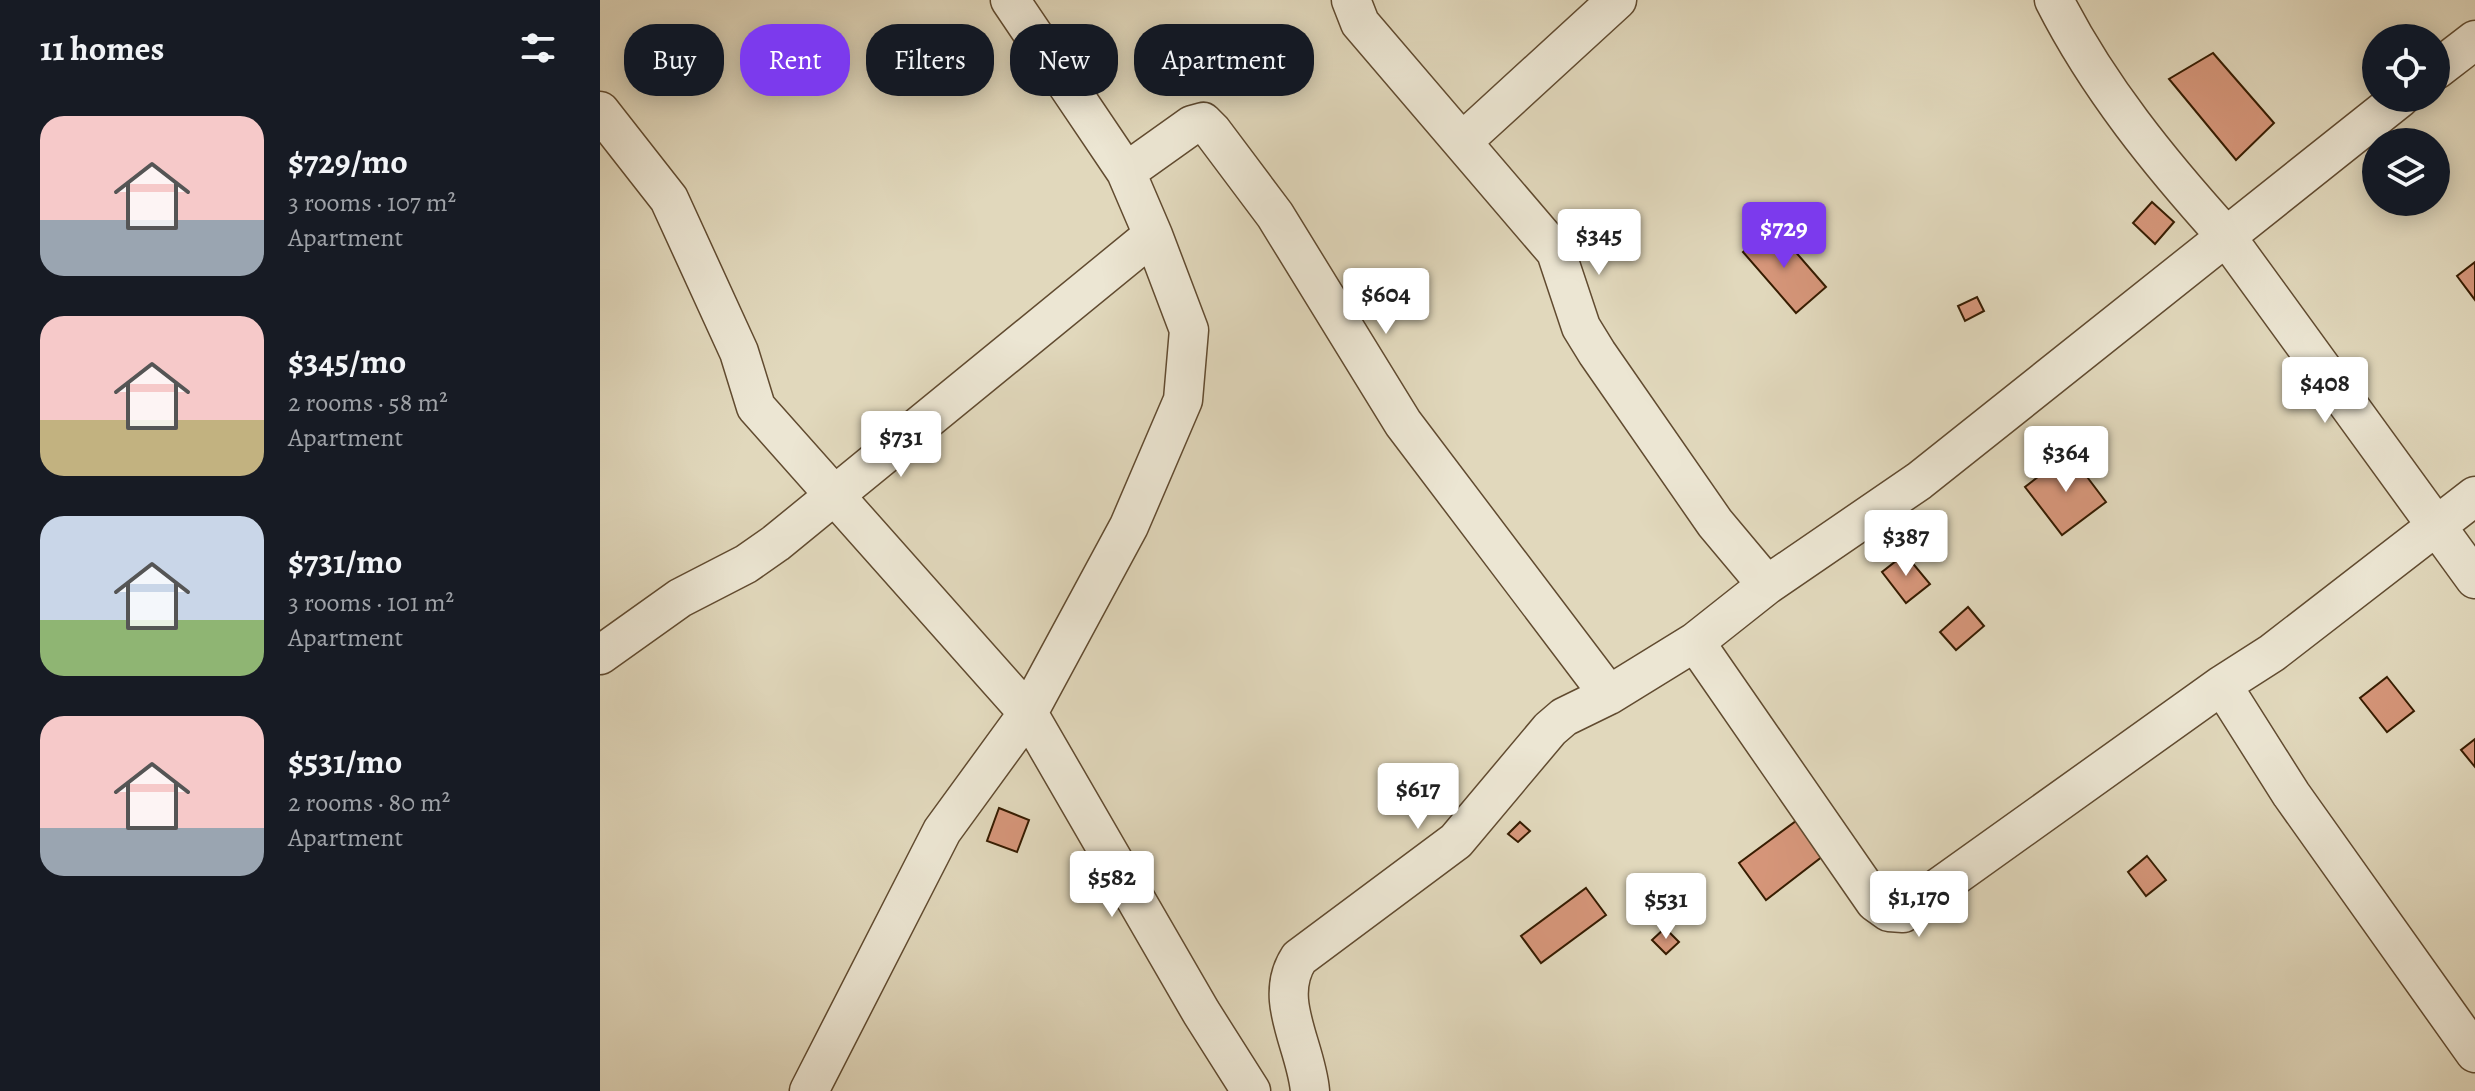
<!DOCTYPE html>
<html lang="en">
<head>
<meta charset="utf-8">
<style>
	:root { --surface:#171b24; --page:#20242c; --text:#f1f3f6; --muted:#9ea1a6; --accent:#7c3aed }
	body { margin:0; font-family:Alegreya,serif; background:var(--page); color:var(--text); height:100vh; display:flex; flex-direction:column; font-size:30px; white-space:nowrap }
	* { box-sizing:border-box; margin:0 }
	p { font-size:26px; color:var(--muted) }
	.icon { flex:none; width:44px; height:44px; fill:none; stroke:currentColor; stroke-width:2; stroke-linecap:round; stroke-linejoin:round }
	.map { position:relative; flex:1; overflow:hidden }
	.drawer { display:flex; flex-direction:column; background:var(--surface); width:600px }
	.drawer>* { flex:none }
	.top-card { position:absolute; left:24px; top:24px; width:760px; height:72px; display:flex; gap:16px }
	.buttons { position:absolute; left:1762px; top:24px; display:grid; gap:16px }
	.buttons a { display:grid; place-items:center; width:88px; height:88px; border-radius:50%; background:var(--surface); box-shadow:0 4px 20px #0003; font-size:40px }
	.price { position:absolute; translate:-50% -68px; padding:0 18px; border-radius:8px; background:#fff; color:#222; font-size:26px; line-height:52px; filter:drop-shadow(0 2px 4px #0008) }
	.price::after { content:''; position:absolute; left:50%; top:48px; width:24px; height:18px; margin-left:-12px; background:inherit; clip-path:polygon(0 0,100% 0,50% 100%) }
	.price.selected { background:var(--accent); color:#fff }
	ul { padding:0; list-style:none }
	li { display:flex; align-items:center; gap:24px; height:200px; padding:0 40px }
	li span { display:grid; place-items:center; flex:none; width:224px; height:160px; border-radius:24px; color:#555 }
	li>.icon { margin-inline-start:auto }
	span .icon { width:96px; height:96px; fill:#fffc; stroke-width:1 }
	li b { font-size:34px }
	h2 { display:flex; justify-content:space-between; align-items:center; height:96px; padding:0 40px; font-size:34px }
	.pill { padding:0 28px; border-radius:32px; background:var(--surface); box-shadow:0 4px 20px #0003; font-size:28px; line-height:72px }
	.pill.selected { background:var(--accent); color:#fff }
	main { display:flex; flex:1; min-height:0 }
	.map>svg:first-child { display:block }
	.building { fill:#d6967a; stroke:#361c01; stroke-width:2 }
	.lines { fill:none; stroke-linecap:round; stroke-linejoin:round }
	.street-casing { stroke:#614b30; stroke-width:41 }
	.street { stroke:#ece6d3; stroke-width:38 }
</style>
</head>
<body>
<main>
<section class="drawer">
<h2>11 homes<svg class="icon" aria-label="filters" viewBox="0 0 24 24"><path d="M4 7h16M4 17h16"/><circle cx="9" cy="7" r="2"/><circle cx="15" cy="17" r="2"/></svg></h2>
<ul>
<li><span style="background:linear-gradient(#f6c9c9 65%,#9aa5b1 0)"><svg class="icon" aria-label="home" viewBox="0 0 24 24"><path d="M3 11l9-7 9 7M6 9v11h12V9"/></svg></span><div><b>$729/mo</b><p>3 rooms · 107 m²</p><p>Apartment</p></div></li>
<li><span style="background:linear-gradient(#f6c9c9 65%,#c2b280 0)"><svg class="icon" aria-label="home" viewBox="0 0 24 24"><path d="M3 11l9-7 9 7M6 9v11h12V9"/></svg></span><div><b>$345/mo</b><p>2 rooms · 58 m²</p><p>Apartment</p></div></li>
<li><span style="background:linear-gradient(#c9d6e8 65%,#8fb573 0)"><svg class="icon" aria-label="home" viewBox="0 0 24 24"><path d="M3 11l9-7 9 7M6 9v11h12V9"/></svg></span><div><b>$731/mo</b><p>3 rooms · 101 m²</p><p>Apartment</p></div></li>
<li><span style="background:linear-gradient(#f6c9c9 70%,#9aa5b1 0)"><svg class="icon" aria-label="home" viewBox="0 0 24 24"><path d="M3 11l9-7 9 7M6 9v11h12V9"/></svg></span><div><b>$531/mo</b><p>2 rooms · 80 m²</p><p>Apartment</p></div></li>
</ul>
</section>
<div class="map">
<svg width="1875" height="1091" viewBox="0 0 1875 1091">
	<rect width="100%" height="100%" fill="#e1d8bc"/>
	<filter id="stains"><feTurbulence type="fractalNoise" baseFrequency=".0025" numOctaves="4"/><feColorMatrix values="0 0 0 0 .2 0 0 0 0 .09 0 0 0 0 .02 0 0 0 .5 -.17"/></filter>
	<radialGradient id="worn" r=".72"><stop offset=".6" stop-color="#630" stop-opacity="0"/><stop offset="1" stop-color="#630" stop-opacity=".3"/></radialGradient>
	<path class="building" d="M1613,53L1674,123L1636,160L1569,79Z
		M1552,202L1574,222L1555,244L1533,223Z
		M1196,204L1215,234L1194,247L1175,217Z
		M1173,226L1226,287L1196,313L1143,252Z
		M1875,262V300L1857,276Z
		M1377,297L1384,311L1365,321L1358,306Z
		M1469,453L1506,502L1462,535L1425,487Z
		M1305,554L1330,584L1306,603L1282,572Z
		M1368,607L1384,626L1356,650L1340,632Z
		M1787,677L1814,711L1787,732L1760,698Z
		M1875,739V767L1861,750Z
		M399,808L429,820L417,852L387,841Z
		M1196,821L1223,856L1166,900L1139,863Z
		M920,822L930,831L918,842L908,834Z
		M1547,856L1566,880L1546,896L1528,872Z
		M986,888L1006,915L941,963L921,936Z
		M1065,928L1079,942L1066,954L1052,940Z"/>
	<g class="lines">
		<g class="street-casing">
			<path id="street" d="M751,0L760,23L956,252L981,327L997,353L1115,523L1167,585
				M1454,0C1498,87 1560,163 1625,235L1875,579
				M1836,70L1875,40
				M0,111L69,199L139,352L156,407L428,713L601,1012L651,1091
				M862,142L1017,0
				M526,172L592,125L603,122L612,131L675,215L803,423L1009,695
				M1875,496L1672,653L1622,685L1691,794L1875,1053
				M1095,642L1275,902L1289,912L1303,913L1622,685
				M0,655L80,598L146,564L176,543L553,235
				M209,1091L342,831L428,713L529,526L583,400L589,330L553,235L526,172L410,0
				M710,1091C706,1045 672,999 699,958L856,841L950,729L964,717L1009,695L1095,642L1167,585L1319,481L1800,98"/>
		</g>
		<use href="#street" class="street"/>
	</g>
	<rect width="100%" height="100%" filter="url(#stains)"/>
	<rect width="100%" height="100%" fill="url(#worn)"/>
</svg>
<div class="buttons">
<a><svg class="icon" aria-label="locate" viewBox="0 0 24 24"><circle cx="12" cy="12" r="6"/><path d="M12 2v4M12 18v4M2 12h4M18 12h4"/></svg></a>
<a><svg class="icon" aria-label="layers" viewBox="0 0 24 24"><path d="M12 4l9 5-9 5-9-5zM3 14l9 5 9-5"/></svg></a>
</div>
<b class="price selected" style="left:1184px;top:270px">$729</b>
<b class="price" style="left:999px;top:277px">$345</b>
<b class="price" style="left:786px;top:336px">$604</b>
<b class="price" style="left:1725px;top:425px">$408</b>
<b class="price" style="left:301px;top:479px">$731</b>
<b class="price" style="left:1466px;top:494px">$364</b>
<b class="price" style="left:1306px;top:578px">$387</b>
<b class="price" style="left:818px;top:831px">$617</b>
<b class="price" style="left:512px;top:919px">$582</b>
<b class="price" style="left:1319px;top:939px">$1,170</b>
<b class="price" style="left:1066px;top:941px">$531</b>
<div class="top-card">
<a class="pill">Buy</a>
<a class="pill selected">Rent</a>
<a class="pill">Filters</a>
<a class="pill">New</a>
<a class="pill">Apartment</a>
</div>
</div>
</main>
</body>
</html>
